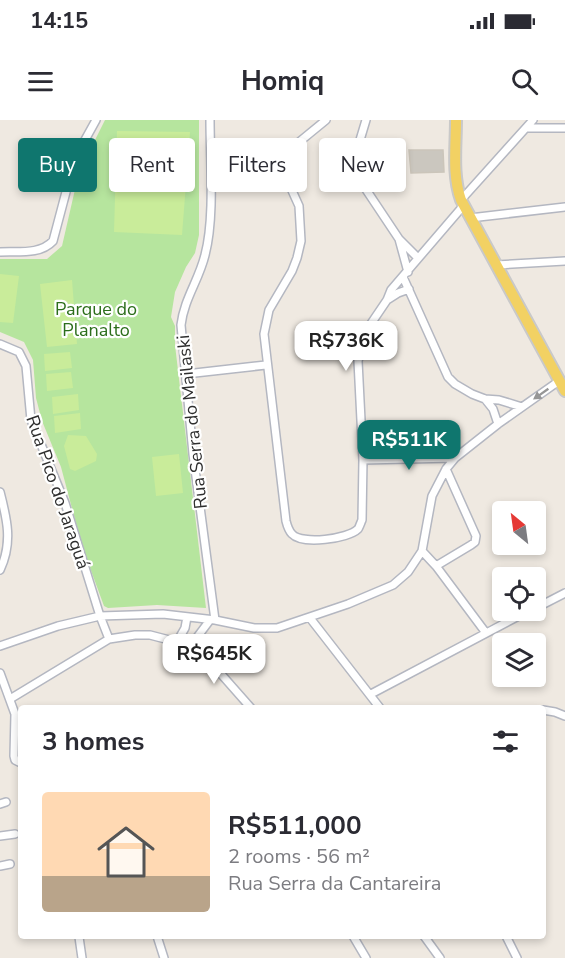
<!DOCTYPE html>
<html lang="en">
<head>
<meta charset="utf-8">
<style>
	:root { --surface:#fff; --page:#f7f7f7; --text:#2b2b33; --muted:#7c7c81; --accent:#0f766e }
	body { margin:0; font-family:"Nunito Sans",sans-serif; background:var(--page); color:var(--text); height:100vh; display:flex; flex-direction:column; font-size:22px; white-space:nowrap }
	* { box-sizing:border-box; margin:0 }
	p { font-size:20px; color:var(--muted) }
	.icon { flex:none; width:33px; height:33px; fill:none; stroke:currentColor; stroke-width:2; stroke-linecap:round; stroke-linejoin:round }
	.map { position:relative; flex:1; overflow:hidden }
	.sheet { position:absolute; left:18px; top:585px; width:528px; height:234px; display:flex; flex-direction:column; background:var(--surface); border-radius:6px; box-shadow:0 3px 9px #0003 }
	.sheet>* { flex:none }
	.banner { position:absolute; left:18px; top:18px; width:530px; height:54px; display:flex; gap:12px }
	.needle { width:39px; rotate:331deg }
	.tools { position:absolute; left:492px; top:381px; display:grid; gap:12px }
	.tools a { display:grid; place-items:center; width:54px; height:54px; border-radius:6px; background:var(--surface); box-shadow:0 3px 9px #0003; font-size:30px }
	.price { position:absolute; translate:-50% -51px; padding:0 14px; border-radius:12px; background:#fff; color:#222; font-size:20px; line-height:39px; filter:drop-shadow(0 2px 3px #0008) }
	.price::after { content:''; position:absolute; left:50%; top:36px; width:18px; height:14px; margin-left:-9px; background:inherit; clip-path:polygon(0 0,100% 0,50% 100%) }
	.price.selected { background:var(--accent); color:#fff }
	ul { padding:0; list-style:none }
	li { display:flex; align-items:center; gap:18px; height:150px; padding:0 24px }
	li span { display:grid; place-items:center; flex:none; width:168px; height:120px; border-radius:6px; color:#555 }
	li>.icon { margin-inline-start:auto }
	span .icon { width:72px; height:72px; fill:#fffc; stroke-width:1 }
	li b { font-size:26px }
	h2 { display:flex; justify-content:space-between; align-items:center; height:72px; padding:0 24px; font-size:26px }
	.tag { padding:0 21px; border-radius:6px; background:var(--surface); box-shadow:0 3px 9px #0003; font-size:21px; line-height:54px }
	.tag.selected { background:var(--accent); color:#fff }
	.status { display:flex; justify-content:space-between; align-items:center; height:42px; padding:0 30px; background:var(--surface); direction:ltr }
	.status svg { height:16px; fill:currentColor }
	header { display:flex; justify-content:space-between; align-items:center; height:78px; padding:0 24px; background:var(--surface); font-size:27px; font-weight:700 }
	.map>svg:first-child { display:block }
	.green { fill:#b6e59e }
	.pitch { fill:#c9ec9a }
	.building { fill:#cbc7bf; stroke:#cbc5ba; stroke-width:1.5 }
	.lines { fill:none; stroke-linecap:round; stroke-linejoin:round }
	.street-casing { stroke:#b4b7c1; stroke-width:10 }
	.primary-casing { stroke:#c9c9c9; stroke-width:14 }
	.street { stroke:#fff; stroke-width:7 }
	.primary { stroke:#f2d163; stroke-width:10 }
	.oneway { fill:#969696 }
	.labels { text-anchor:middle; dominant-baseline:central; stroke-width:4.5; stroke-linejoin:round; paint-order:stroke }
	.park-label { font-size:18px; fill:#2c6e1b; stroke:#fff }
	.street-label { font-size:18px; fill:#2e2e2e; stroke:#fff }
</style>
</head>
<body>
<div class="status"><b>14:15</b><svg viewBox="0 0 49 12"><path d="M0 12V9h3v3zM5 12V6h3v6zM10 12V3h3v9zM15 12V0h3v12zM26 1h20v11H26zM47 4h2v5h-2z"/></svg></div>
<header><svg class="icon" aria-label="menu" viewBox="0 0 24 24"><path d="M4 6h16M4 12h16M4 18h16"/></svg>Homiq<svg class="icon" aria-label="search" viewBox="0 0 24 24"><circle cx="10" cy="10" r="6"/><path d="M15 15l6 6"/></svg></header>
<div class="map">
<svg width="565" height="838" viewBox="0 0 565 838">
	<rect width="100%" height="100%" fill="#efe9e1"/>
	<path class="green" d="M105,0H199V115L195,133L186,147L175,172L171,197L175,206V225L206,488L157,485L108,488L104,486L82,426L61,347L42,301L36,278L33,240L24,222L0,212V139H47L62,126L79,52Z"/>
	<path class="pitch" d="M117,11L190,12L182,115L114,112Z
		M0,154L19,156L13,203L0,202Z
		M72,160L77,224L47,227L40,164Z
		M70,232L72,248L45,251L44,234Z
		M71,252L73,268L47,271L46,254Z
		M78,274L79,290L53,294L52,277Z
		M80,293L81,309L55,313L54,296Z
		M68,315L86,316L97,334L96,341L75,351L70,349L64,326Z
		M179,334L183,373L156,376L152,337Z"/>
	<path class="building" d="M409,30H443L444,52L411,53Z"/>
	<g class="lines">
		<g class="street-casing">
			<path id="street" d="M210,0C210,40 215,97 205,135C199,160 184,179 181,205L193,334L215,500
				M326,0L293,27L284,45L285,55L299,86L301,121L297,138L292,151L269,190L264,214L286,401C287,405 289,411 292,414C302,425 348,419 358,409C359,408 361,402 362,400L363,340L358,241L366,211L387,180L391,170L464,85
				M366,0L354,40L359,59L399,119L418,138
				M526,8H565
				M461,80L533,0
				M470,98L565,87
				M399,119L408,152
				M0,132C18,131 40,135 53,121L75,38L96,0
				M496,145L565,141
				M403,157L448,257L455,264L472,274L485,279L499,280L522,287
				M387,180L398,173L409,169
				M0,224L19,232L26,246L31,300L65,383L100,496L109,519
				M186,254L266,245
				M485,279L493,289L498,304
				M363,340L455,338
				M0,372C7,399 13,423 0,450
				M422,431L436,446L486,513
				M436,446L471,425L475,422L476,416L446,349
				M536,488L565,473
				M310,498L380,588
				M177,522L185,508L187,497
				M0,526L58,506L100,496L163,494L215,500L254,508H277L348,484L393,465L408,452L422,431L432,376L446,349L455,338L498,304L559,261
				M189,528L210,500
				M0,553L15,594L14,636L15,640L21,643
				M371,574L530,490
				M10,579L109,519L135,515H150L177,522L189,528L221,554L251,588
				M543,590L555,592L565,596
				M0,684L6,682
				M0,716L15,714
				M0,746L10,744
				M157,816L164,838
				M353,816L366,838
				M424,816L440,838
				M506,816L517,838
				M79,817L82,838"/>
		</g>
		<g class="primary-casing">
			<path id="primary" d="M456,0C456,26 452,55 461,80L565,271"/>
		</g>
		<use href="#street" class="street"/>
		<use href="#primary" class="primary"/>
	</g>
	<defs><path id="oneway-solid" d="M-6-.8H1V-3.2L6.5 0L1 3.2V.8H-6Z" transform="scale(1.5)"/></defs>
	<use class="oneway" href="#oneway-solid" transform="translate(541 274) rotate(145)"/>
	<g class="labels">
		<g class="park-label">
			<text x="96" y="189">Parque do<tspan x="96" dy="21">Planalto</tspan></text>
		</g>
		<g class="street-label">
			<text transform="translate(192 302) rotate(-96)">Rua Serra do Mailaski</text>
			<text transform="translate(58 372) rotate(71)">Rua Pico do Jaraguá</text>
		</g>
	</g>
</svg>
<div class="tools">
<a><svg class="needle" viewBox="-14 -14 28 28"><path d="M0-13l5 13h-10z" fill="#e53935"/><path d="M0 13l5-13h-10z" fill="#7c7c81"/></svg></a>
<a><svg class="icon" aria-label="locate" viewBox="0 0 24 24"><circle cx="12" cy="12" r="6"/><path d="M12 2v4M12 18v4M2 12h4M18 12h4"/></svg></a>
<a><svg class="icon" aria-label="layers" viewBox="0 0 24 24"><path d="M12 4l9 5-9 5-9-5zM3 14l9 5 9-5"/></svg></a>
</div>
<b class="price" style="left:346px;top:252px">R$736K</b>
<b class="price selected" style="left:409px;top:351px">R$511K</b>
<b class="price" style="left:214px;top:565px">R$645K</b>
<div class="banner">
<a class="tag selected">Buy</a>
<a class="tag">Rent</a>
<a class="tag">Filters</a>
<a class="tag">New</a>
</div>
<section class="sheet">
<h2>3 homes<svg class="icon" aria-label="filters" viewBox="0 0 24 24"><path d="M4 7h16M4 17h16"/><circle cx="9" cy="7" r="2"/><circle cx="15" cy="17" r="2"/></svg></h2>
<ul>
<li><span style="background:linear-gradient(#ffd9b3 70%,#b9a48a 0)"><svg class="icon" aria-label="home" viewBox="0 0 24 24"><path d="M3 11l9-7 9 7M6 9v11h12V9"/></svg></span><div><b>R$511,000</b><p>2 rooms · 56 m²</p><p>Rua Serra da Cantareira</p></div></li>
</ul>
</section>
</div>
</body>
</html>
